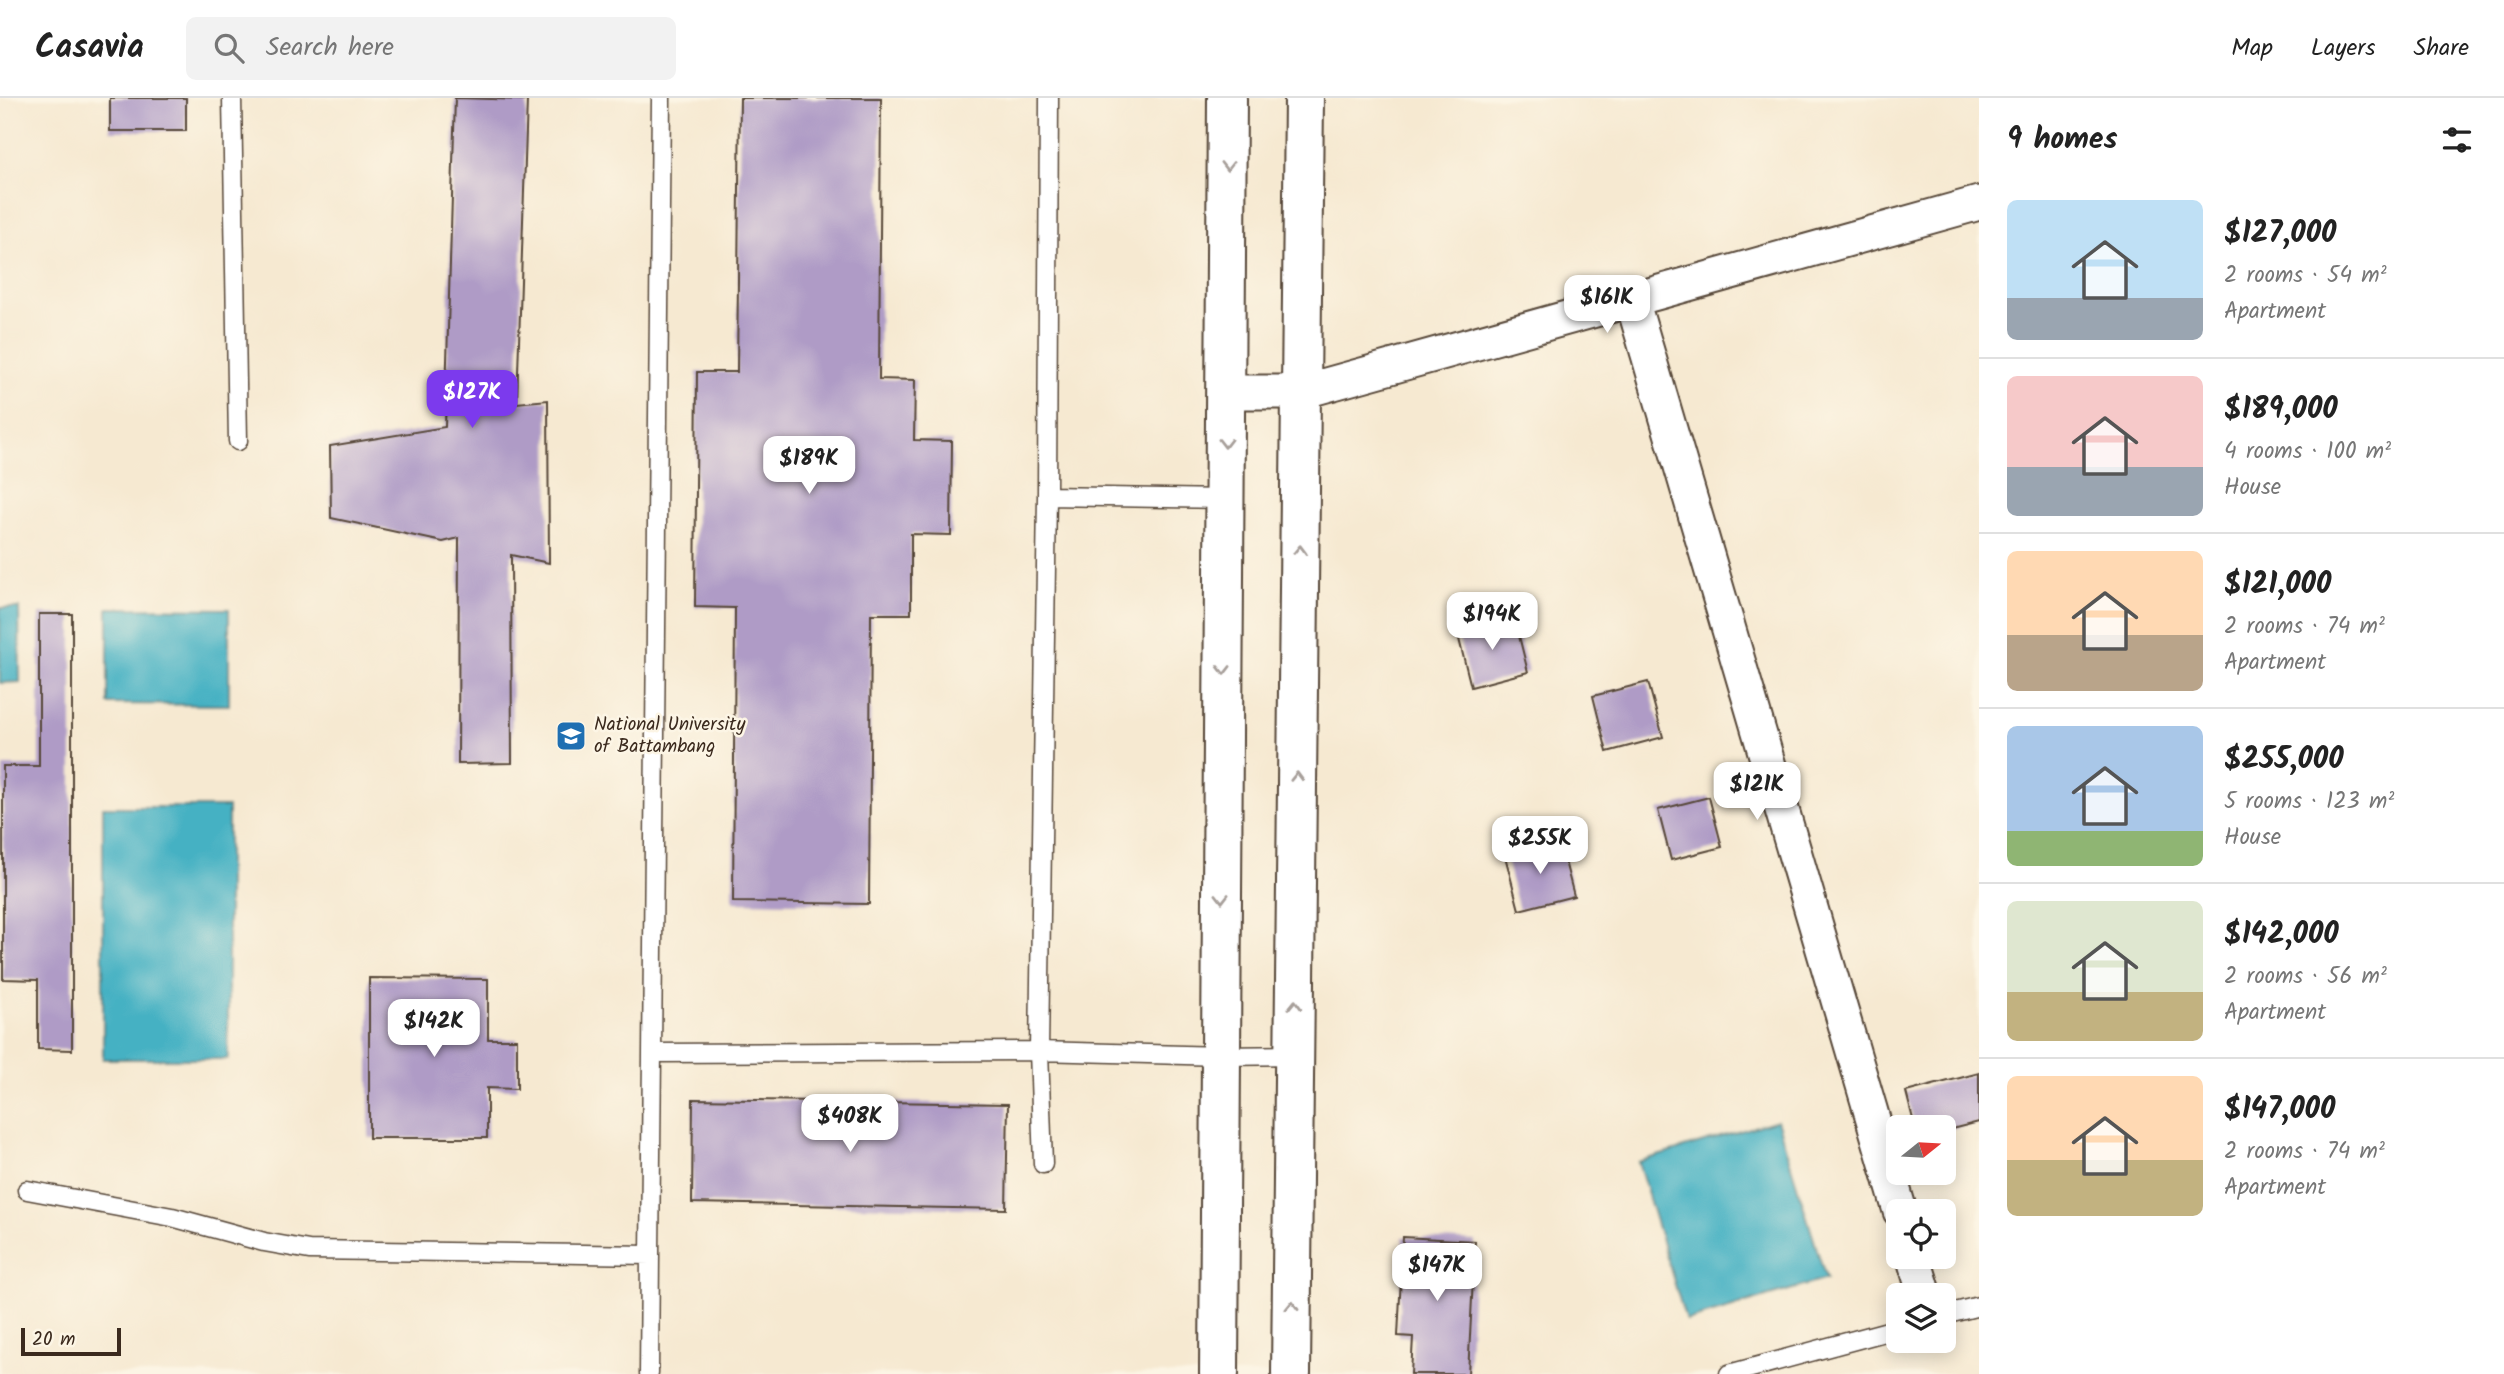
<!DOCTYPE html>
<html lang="en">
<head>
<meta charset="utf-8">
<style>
	:root { --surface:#fff; --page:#f2f2f2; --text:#222; --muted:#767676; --line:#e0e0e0; --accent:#7c3aed }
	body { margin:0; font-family:Kalam,sans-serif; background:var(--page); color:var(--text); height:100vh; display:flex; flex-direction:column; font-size:26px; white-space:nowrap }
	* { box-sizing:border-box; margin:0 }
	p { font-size:23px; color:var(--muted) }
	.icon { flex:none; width:38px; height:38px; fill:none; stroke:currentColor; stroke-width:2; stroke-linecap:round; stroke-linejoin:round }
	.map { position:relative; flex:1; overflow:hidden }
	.drawer { display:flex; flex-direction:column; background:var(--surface); width:525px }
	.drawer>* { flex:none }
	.needle { width:46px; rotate:72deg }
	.tools { position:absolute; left:1886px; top:1017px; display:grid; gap:14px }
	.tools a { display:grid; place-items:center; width:70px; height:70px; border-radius:10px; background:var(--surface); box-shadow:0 4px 18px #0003; font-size:35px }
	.scale { position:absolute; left:21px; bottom:18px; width:100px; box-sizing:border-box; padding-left:7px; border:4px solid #3b2a1e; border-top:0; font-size:19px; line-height:24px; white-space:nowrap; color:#3b2a1e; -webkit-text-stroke:5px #fcf5e5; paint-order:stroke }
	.price { position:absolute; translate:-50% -60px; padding:0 16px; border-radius:14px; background:#fff; color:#222; font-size:23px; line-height:46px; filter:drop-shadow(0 2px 4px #0008) }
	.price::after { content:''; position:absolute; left:50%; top:42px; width:21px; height:16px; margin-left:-10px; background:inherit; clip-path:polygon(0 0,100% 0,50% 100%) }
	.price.current { background:var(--accent); color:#fff }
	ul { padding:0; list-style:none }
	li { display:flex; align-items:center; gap:21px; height:175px; padding:0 28px }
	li+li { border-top:2px solid var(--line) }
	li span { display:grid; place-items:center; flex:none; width:196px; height:140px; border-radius:10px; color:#555 }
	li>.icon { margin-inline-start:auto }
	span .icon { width:84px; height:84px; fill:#fffc; stroke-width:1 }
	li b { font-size:30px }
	h2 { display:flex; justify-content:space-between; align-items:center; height:84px; padding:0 28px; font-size:30px }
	header { display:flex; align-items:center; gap:42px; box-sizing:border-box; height:98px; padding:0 35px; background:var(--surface); border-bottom:2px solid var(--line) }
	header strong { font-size:33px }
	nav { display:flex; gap:38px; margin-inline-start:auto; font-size:24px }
	.search { width:490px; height:63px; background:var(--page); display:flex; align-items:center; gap:18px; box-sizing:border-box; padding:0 24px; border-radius:10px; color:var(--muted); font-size:26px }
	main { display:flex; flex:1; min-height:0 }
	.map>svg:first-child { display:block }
	.water { fill:#45b1c3; stroke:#406e70; stroke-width:2 }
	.building { fill:#af9bc6 }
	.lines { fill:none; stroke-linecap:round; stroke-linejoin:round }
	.lane-casing { stroke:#574739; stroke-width:21 }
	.street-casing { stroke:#574739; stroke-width:37 }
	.primary-casing { stroke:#574739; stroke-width:42 }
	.lane { stroke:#fff; stroke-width:18 }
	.street { stroke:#fff; stroke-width:33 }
	.primary { stroke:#fff; stroke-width:38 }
	.oneway { stroke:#a79f9a }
	.labels { text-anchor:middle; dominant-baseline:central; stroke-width:5; stroke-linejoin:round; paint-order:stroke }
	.poi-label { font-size:19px; fill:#3b2a1e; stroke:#fcf5e5; text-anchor:start }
</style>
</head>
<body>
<header>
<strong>Casavia</strong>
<div class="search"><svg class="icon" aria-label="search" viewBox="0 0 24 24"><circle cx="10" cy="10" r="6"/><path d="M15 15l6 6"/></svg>Search here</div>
<nav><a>Map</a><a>Layers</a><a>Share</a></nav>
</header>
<main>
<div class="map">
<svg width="1979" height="1276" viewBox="0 0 1979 1276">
	<rect width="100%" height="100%" fill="#fcf5e5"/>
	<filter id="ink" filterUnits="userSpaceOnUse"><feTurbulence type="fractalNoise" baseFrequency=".0143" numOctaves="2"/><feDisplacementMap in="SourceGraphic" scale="14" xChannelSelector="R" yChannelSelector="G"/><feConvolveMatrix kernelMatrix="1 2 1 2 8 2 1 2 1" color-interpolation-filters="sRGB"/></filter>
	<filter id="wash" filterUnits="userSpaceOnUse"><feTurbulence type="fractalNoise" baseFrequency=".00686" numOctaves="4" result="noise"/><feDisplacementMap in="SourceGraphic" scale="28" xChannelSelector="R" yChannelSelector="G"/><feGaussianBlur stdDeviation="1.57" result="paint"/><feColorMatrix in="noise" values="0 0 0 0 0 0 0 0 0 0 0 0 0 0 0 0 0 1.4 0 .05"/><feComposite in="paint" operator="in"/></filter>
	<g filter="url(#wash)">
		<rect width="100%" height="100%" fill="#f6e9d1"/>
		<path class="water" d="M0,510H19L20,584L0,585Z
			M108,510L229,511V607L108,606Z
			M103,709H228V961H103Z
			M1777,1022L1826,1181L1686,1223L1638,1064Z"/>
		<g id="blocks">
			<path class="building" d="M110,0H186V33H110Z
				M455,0L527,2L517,305L548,302L549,465L511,457L512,665L458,666L459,440L443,444L331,420L330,348L445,329Z
				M740,0H881L879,281L915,282L914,342L952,343L951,437L911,436V516H871L869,806L733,804L735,510L695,509L697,274H737Z
				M39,516H72V952L38,951V882L3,881V668H39Z
				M1514,518L1528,574L1471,589L1457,533Z
				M1648,584L1663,639L1607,654L1593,598Z
				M1709,699L1722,749L1671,762L1658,712Z
				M1560,744L1574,798L1519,812L1505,758Z
				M369,880L488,881V941H517V991L487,990V1040H369Z
				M1979,975V1024L1944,1033V1029H1915L1906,994Z
				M693,1001L1008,1006L1006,1111L692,1105Z
				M1403,1139L1475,1143L1468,1276H1411L1413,1239L1398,1238Z"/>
		</g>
	</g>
	<g filter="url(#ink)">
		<use href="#blocks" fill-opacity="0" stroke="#574739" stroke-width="2"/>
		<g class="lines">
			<g class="lane-casing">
				<path id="lane" d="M232,0L238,343
					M661,0L652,955L1039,953L1221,958L1294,957
					M1047,398L1225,401
					M1043,1066L1039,953L1047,398L1049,0
					M27,1092L172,1119L264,1144L309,1152L650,1157L652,955
					M1944,1217L1979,1208
					M649,1276L650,1157
					M1729,1276L1899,1230"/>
			</g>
			<g class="street-casing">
				<path id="street" d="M1632,202L1900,1113
					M1225,294H1301L1979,105
					M1913,1158L1925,1197"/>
			</g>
			<g class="primary-casing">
				<path id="primary" d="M1219,1276L1227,0
					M1291,1276L1304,0"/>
			</g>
			<use href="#lane" class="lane"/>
			<use href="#street" class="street"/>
			<use href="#primary" class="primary"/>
		</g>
		<defs><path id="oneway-chevron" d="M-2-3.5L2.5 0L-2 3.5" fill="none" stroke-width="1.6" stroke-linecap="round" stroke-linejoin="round" transform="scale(1.75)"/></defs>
		<g class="oneway">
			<use href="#oneway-chevron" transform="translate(1227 68) rotate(90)"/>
			<use href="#oneway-chevron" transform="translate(1225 345) rotate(90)"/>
			<use href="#oneway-chevron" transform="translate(1300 452) rotate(-89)"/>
			<use href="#oneway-chevron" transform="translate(1224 572) rotate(90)"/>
			<use href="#oneway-chevron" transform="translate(1297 679) rotate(-89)"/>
			<use href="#oneway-chevron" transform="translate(1222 800) rotate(90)"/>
			<use href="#oneway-chevron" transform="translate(1295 907) rotate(-89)"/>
			<use href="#oneway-chevron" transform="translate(1292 1208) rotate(-89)"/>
		</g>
	</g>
	<defs>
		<g id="university-square" transform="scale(1.575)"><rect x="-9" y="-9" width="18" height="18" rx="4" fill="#1f6fb2" stroke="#fcf5e5"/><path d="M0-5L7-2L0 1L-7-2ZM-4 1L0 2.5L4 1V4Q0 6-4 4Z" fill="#fff"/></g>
	</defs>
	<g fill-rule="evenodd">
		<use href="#university-square" x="571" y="638"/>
	</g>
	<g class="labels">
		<g class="poi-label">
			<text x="594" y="627">National University<tspan x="594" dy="22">of Battambang</tspan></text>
		</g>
	</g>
</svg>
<div class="tools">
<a><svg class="needle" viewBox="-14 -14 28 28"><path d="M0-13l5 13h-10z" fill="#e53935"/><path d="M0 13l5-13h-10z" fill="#767676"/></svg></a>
<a><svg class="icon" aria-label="locate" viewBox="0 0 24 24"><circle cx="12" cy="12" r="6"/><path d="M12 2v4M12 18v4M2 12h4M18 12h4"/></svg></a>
<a><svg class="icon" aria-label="layers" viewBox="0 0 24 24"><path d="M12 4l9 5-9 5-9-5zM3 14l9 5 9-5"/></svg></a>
</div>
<div class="scale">20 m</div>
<b class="price" style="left:1607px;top:237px">$161K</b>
<b class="price current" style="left:472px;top:332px">$127K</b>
<b class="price" style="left:809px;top:398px">$189K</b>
<b class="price" style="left:1492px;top:554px">$194K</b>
<b class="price" style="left:1757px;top:724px">$121K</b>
<b class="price" style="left:1540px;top:778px">$255K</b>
<b class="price" style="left:434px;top:961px">$142K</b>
<b class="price" style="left:850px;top:1056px">$408K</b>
<b class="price" style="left:1437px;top:1205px">$147K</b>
</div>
<section class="drawer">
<h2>9 homes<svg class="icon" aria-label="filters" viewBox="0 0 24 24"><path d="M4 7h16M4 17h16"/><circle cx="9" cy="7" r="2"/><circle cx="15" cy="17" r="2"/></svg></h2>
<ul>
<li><span style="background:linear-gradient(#bfe0f5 70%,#9aa5b1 0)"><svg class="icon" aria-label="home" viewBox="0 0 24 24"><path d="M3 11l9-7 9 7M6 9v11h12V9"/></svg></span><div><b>$127,000</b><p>2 rooms · 54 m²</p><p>Apartment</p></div></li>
<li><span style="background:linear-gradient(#f6c9c9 65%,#9aa5b1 0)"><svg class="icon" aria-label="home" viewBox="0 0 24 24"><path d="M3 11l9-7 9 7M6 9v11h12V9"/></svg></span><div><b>$189,000</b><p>4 rooms · 100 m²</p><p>House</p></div></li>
<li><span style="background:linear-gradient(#ffd9b3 60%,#b9a48a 0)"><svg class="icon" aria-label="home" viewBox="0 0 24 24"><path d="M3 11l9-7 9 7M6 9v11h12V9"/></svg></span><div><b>$121,000</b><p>2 rooms · 74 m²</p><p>Apartment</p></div></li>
<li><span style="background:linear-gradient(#a9c7e8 75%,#8fb573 0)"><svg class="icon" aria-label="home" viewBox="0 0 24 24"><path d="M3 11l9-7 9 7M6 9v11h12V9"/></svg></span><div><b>$255,000</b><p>5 rooms · 123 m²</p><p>House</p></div></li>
<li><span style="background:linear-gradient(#dfe7d0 65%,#c2b280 0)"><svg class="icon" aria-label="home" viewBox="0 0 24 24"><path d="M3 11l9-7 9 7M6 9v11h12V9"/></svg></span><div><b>$142,000</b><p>2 rooms · 56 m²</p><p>Apartment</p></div></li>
<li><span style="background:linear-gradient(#ffd9b3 60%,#c2b280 0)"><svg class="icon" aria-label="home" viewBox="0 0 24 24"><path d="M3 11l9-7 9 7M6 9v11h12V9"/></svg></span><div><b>$147,000</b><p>2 rooms · 74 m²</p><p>Apartment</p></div></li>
</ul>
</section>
</main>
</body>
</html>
